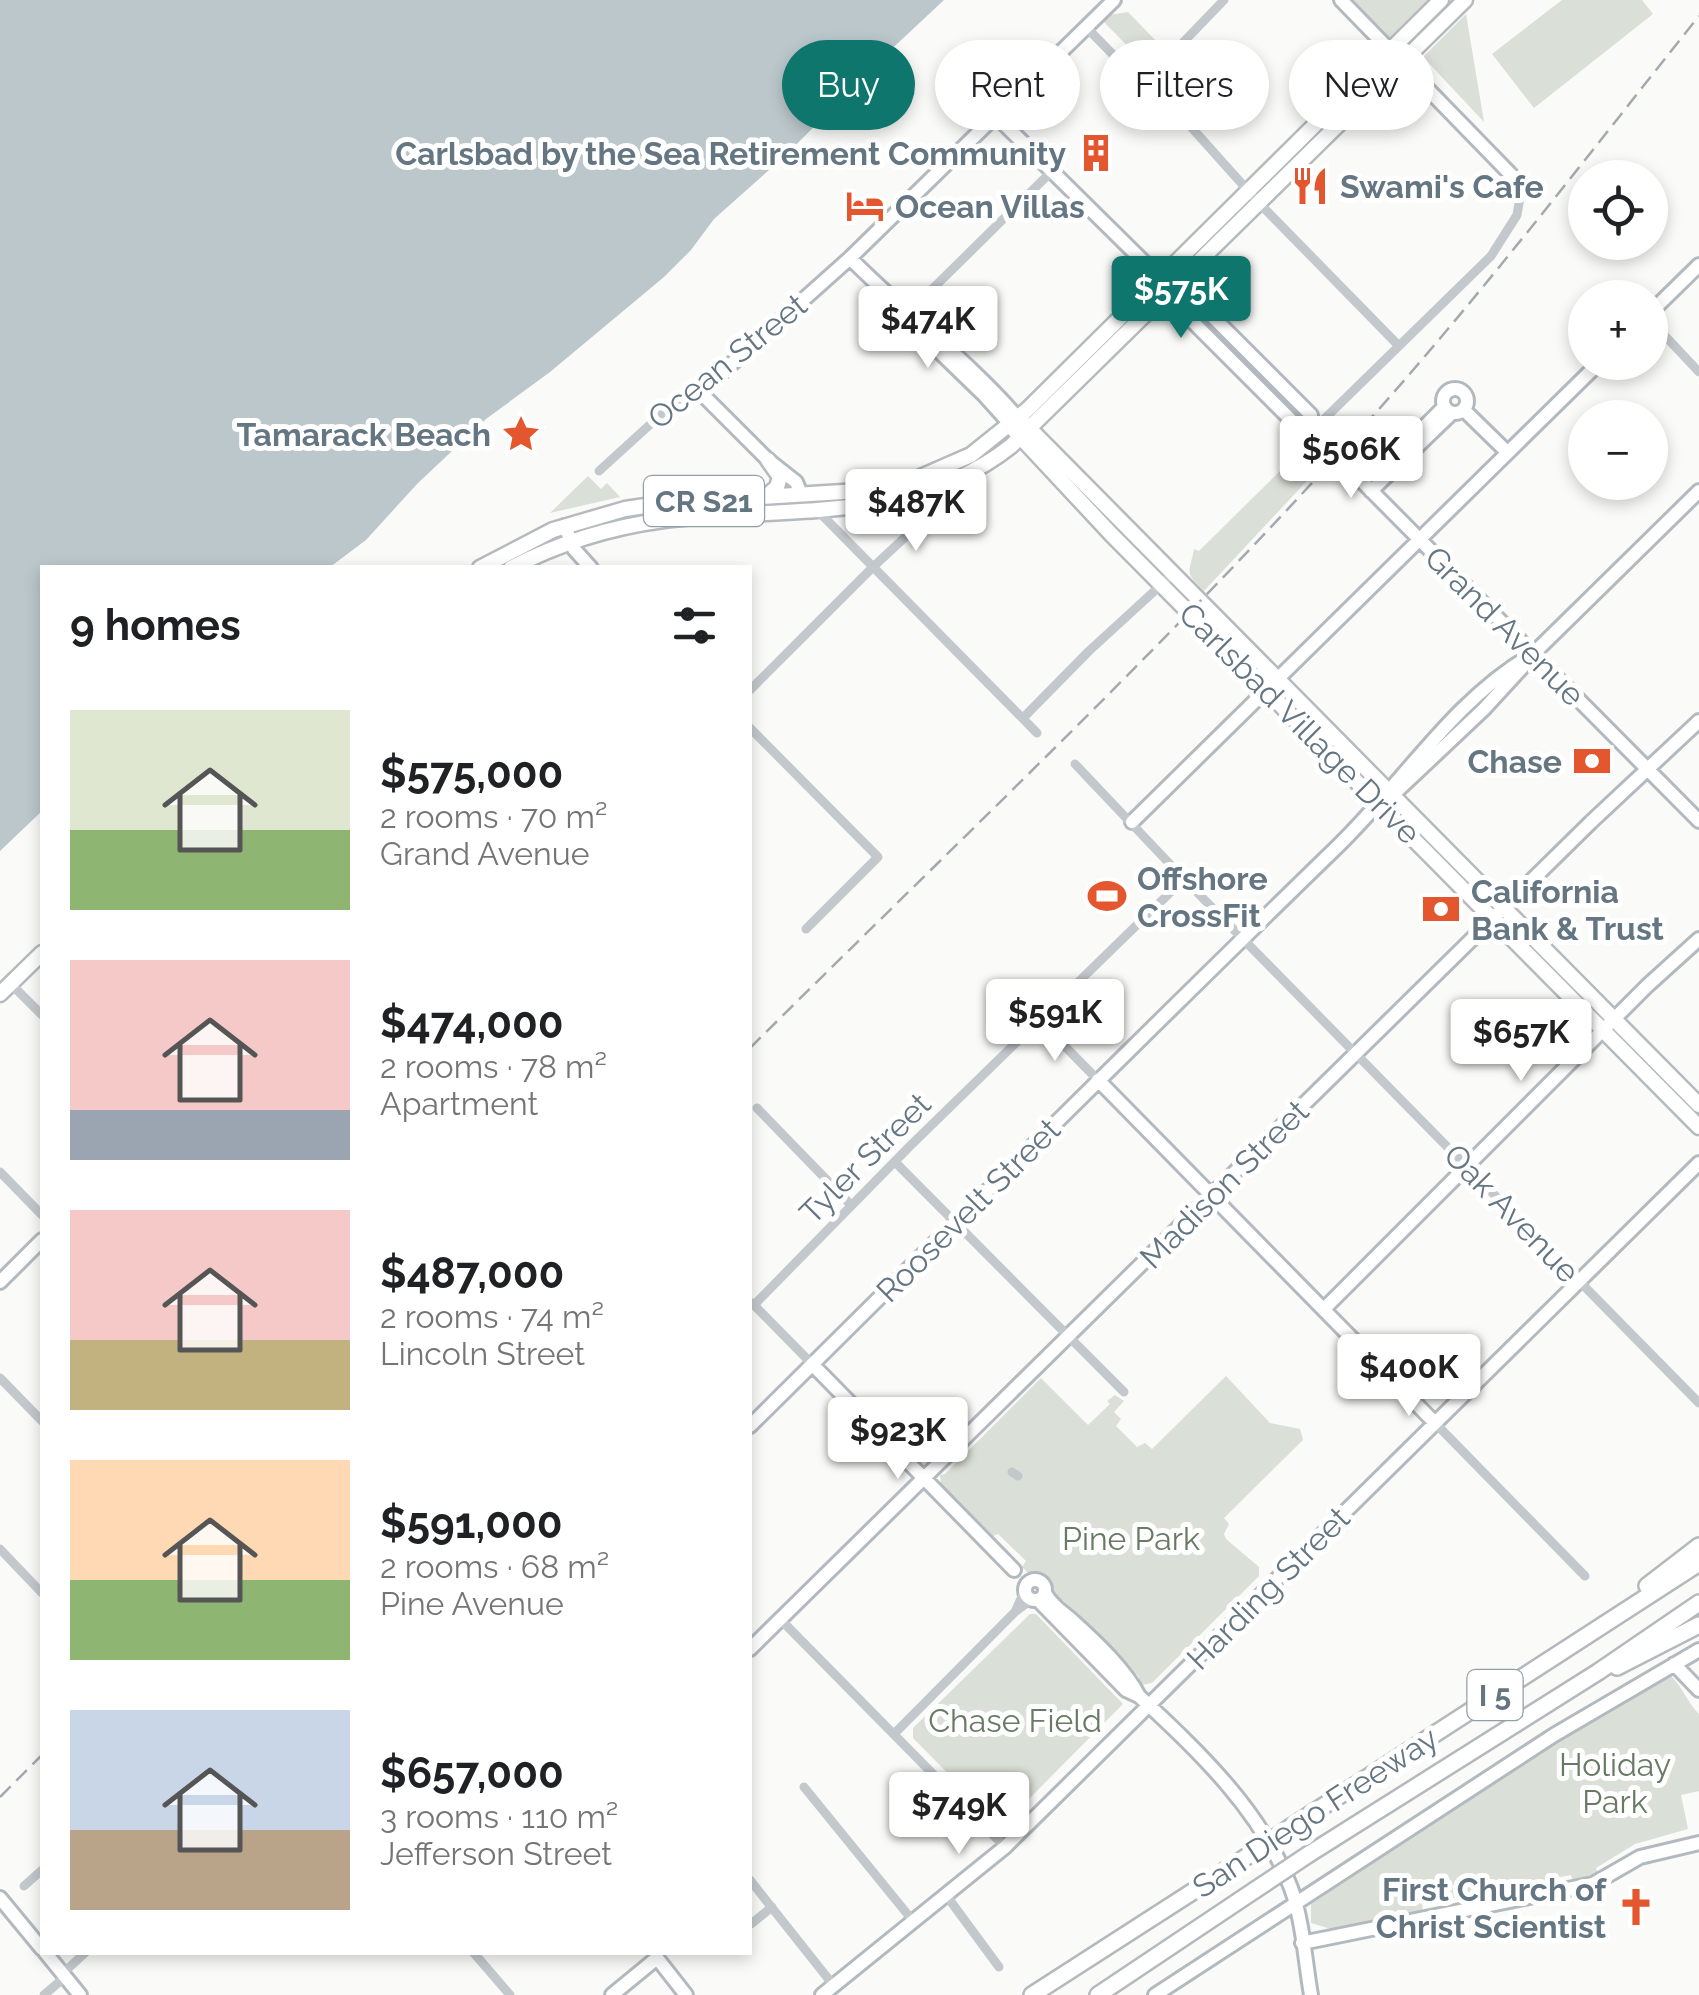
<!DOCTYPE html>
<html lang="en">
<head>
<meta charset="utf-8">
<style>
	:root { --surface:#fff; --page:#f6f6f6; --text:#202124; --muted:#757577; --accent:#0f766e }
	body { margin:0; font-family:Raleway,sans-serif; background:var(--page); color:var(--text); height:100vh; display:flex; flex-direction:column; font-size:38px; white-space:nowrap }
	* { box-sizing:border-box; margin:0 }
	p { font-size:32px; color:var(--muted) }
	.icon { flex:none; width:55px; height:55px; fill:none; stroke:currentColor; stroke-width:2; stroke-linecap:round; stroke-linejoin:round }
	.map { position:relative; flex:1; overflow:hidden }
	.sheet { position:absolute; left:40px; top:565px; width:712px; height:1390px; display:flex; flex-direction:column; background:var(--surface); border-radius:0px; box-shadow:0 5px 15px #0003 }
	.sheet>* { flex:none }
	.banner { position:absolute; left:782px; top:40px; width:765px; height:90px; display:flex; gap:20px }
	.fabs { position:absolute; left:1568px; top:160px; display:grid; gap:20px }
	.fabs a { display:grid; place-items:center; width:100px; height:100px; border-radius:50%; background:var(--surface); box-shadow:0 5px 15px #0003; font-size:50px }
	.price { position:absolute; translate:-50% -85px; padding:0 22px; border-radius:10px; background:#fff; color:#222; font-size:32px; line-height:65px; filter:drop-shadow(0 2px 5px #0008) }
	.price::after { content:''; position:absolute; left:50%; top:60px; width:30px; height:22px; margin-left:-15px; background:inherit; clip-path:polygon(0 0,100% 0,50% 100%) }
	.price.active { background:var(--accent); color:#fff }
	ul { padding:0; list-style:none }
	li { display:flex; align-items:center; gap:30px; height:250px; padding:0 30px }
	li span { display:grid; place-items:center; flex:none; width:280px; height:200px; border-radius:0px; color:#555 }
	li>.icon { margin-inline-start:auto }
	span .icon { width:120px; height:120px; fill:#fffc; stroke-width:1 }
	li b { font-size:42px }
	h2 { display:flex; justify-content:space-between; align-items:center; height:120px; padding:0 30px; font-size:42px }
	.chip { padding:0 35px; border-radius:45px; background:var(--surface); box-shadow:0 5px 15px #0003; font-size:35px; line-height:90px }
	.chip.active { background:var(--accent); color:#fff }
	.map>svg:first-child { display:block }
	.green { fill:#dadfd7 }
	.water { fill:#bbc7cb }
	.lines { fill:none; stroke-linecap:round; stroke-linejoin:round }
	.secondary-casing { stroke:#b3babf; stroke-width:18 }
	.primary-casing { stroke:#b5babe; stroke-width:19 }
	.highway-casing { stroke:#b4b9bd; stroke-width:20 }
	.street { stroke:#c3c8cc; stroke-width:9 }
	.secondary { stroke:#fff; stroke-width:12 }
	.primary { stroke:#fff; stroke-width:14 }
	.highway { stroke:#fff; stroke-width:15 }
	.rail { stroke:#a2aab0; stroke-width:2.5; stroke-dasharray:15 8; stroke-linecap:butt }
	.highway-bridge-casing { stroke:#b4b9bd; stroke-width:20; stroke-linecap:butt }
	.highway-bridge { stroke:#fff; stroke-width:15 }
	.labels { text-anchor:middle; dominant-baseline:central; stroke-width:10; stroke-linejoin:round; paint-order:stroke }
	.shield { fill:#fff; stroke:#939fa8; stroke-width:2.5 }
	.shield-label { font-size:30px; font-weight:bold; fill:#657683 }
	.poi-label { font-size:32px; font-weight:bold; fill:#657683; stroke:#fff; text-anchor:end }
	.street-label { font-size:32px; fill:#657683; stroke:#fff }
	.park-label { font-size:32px; fill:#687a64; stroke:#fff }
</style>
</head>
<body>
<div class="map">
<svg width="1699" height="1995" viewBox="0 0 1699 1995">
	<rect width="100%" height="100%" fill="#fafaf8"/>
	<path class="green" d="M1353,0H1432L1411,22L1389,38Z
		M1562,0H1642L1653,14L1534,108L1492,54Z
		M1128,12L1161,46L1144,63L1103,21L1109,15Z
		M1466,14L1484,122L1423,57Z
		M1303,454H1308L1319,468L1204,591C1184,571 1189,575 1194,549L1199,551L1282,469L1280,466L1295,462Z
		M588,476L601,489L607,483L620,497L550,513Z
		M1226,1376L1270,1423L1300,1429L1303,1440L1224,1518L1229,1524L1224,1534L1226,1539L1259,1567V1576L1152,1683L1137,1686L1139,1677L1105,1642L1095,1639L1097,1635L1063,1600L1059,1603L1051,1597L1046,1579L1030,1575L1022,1567L1026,1561L998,1534L993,1536L941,1484L940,1475L945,1474L1041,1378L1088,1425L1110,1404L1107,1401L1115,1395L1124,1401L1114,1412L1121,1419L1116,1426L1137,1447L1145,1443L1152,1449Z
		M1030,1614H1036L1123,1704L1008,1820L998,1824L913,1738V1728Z
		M1670,1675C1682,1686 1687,1702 1699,1714V1791L1681,1795L1688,1829L1635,1844L1596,1868L1598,1874L1573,1882L1571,1875L1422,1904L1423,1911L1331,1929L1311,1923V1904L1352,1877L1354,1872L1662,1676Z"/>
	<path class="water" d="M0,0H944L882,58L788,153L714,219L691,250L664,277L550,372L486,419L417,484L366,540L330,567L42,568V811L0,851Z"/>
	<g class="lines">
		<g class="secondary-casing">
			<path id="secondary" d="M1341,0L1522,186
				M996,116L1152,270L1171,290L1173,302L1298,427L1312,431L1699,821
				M850,258C904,313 967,359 1018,418
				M1171,290H1186L1311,415L1312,431
				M1650,313L1699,265
				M920,333L984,395L1011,425
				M1443 401a12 12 0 1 1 24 0a12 12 0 1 1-24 0Z
				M1464,410L1507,452
				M1379,472L1444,407
				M1371,491L1452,413
				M801,494L796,482L768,460L700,392L850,258L1114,0
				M565,526L574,549L591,568
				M1397,791L1484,709L1528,661
				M1132,822L1600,362
				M1098,1080L1435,1423
				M0,1282L42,1240
				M1324,1309L1647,986L1699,939
				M812,1364L1014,1570
				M750,1426C946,1232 1141,1037 1339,845C1403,783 1454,699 1533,654L1699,491
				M1025 1590a10 10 0 1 1 20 0a10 10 0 1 1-20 0Z
				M1045,1593C1052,1606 1063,1612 1074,1622C1096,1642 1125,1669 1139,1696
				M1038,1600L1126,1690L1139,1696C1199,1752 1261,1810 1291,1888C1303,1921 1305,1961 1311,1995
				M750,1649L1591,822L1699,721
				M1674,1664L1699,1690
				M0,1898L42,1949
				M1302,1943L1593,1884L1640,1857L1699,1843
				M45,1952L80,1995
				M656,1952L657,1958L686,1995
				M612,1995L657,1958
				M822,1995L1005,1847L1699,1163
				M1155,1995L1554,1735L1699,1650"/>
		</g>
		<g class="primary-casing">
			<path id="primary" d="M1023,422L1699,1105
				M1014,430L1111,534L1699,1127
				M767,496L777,487L780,477L768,460
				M480,568L553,530L625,509L666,503L875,490L907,483L971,455L1027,410L1441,0
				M511,568C559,543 611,527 664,520C782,506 912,525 1011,446L1465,0
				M0,994L42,953"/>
		</g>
		<g class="highway-casing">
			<path id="highway" d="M1647,1586L1699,1546
				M1617,1667L1699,1625
				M1291,1827L1699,1563
				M1309,1854L1598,1672L1699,1603
				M1032,1995L1234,1865
				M1098,1995L1255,1890"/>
		</g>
		<path class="street" d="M1086,27L1131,73L1166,99L1260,204L1399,346
			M1146,81L1224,0
			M907,314L1052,171
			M1650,320L1699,372
			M1312,431L1491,256L1517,215L1522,186
			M599,471L677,400L700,392
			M817,510L1037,733
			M750,690L873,567L971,476
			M1023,718L1089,651L1173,574
			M750,728L878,857L806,929
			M1075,764L1184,879L1699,1403
			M11,984L42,1015
			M1039,1020L1098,1080
			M757,1108L851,1205
			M895,1162L1124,1392
			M0,1172L42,1215
			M752,1303L812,1364
			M754,1305L909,1147L1184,879
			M0,1378L42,1421
			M1435,1423L1585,1576
			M1012,1472L1018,1476
			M0,1549L42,1593
			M1024,1592L1015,1612L1031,1600
			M781,1620L1005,1847
			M894,1734L1015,1612
			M804,1787L913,1921
			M750,1880L834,1986
			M24,1886L42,1870
			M946,1895L999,1967
			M751,1924L772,1907
			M473,1952L510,1995
			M63,1973L86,1952
			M44,1995L65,1977"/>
		<use href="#secondary" class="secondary"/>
		<use href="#primary" class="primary"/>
		<use href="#highway" class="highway"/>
		<path class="rail" d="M750,1048C946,853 1148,663 1334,459C1464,318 1580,165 1699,16
			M0,1797L42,1755"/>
		<g class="highway-bridge-casing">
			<path id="highway-bridge" d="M1234,1865L1291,1827
				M1255,1890L1309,1854"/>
		</g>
		<use href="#highway-bridge" class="highway-bridge"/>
	</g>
	<defs>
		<g id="building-bare" transform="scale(3)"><path d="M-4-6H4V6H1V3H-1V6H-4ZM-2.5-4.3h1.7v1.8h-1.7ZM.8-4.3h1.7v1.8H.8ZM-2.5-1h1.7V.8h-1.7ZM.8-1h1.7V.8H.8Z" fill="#e4572e" stroke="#fff" stroke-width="2.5" paint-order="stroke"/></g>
		<g id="restaurant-bare" transform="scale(3)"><path d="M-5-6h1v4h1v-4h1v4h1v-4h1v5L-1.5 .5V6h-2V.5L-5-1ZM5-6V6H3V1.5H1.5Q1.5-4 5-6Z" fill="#e4572e" stroke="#fff" stroke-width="2.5" paint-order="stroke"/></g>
		<g id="hotel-bare" transform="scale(3)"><path d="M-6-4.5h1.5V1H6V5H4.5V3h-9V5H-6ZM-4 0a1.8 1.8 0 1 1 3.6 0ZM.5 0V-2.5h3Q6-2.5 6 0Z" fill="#e4572e" stroke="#fff" stroke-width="2.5" paint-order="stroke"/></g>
		<g id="sight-bare" transform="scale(3)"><path d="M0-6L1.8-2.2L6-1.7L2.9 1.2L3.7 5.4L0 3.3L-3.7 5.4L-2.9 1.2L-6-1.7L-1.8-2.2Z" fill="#e4572e" stroke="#fff" stroke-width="2.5" paint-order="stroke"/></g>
		<g id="bank-bare" transform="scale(3)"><path d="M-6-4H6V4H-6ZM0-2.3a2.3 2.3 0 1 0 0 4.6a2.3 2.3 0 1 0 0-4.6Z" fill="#e4572e" stroke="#fff" stroke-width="2.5" paint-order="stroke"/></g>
		<g id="stadium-bare" transform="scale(3)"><path d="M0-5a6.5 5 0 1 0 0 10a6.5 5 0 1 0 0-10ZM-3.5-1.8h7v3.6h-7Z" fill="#e4572e" stroke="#fff" stroke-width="2.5" paint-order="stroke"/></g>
		<g id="church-bare" transform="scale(3)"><path d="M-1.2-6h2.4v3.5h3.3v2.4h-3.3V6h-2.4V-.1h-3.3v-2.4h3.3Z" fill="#e4572e" stroke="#fff" stroke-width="2.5" paint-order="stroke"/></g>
	</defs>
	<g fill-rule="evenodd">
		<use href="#building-bare" x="1096" y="153"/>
		<use href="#restaurant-bare" x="1310" y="186"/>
		<use href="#hotel-bare" x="865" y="206"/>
		<use href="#sight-bare" x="521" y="434"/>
		<use href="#bank-bare" x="1592" y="761"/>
		<use href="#stadium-bare" x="1107" y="896"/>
		<use href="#bank-bare" x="1441" y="909"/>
		<use href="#church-bare" x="1636" y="1907"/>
	</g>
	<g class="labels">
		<g class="shield">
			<rect x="644" y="476" width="120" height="50" rx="8"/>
			<rect x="1467.5" y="1670" width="55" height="50" rx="8"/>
		</g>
		<g class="shield-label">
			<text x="704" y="501">CR S21</text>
			<text x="1495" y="1695">I 5</text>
		</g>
		<g class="poi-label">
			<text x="1066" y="153">Carlsbad by the Sea Retirement Community</text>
			<text x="1340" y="186" text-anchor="start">Swami's Cafe</text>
			<text x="895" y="206" text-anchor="start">Ocean Villas</text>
			<text x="491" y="434">Tamarack Beach</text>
			<text x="1562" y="761">Chase</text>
			<text x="1137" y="878" text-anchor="start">Offshore<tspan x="1137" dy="37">CrossFit</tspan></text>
			<text x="1471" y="891" text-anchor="start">California<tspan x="1471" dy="37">Bank &amp; Trust</tspan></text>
			<text x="1606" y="1889">First Church of<tspan x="1606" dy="37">Christ Scientist</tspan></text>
		</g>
		<g class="street-label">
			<text transform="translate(727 361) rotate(-39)">Ocean Street</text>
			<text transform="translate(1505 626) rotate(45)">Grand Avenue</text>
			<text transform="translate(1300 723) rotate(45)">Carlsbad Village Drive</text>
			<text transform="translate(865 1158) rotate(-45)">Tyler Street</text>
			<text transform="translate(1224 1184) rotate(-45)">Madison Street</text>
			<text transform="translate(968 1210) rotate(-45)">Roosevelt Street</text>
			<text transform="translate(1512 1213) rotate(46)">Oak Avenue</text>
			<text transform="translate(1268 1588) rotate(-45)">Harding Street</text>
			<text transform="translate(1315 1812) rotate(-33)">San Diego Freeway</text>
		</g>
		<g class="park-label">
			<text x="1131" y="1538">Pine Park</text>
			<text x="1015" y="1720">Chase Field</text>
			<text x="1615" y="1764">Holiday<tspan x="1615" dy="37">Park</tspan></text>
		</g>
	</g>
</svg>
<div class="fabs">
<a><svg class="icon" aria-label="locate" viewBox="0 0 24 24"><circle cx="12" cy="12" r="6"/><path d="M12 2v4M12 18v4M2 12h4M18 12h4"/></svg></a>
<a>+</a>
<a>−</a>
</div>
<b class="price active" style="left:1181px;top:341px">$575K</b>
<b class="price" style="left:928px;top:371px">$474K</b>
<b class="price" style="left:1351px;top:501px">$506K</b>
<b class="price" style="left:916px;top:554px">$487K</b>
<b class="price" style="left:1055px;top:1064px">$591K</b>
<b class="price" style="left:1521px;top:1084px">$657K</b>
<b class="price" style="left:1409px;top:1419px">$400K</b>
<b class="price" style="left:898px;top:1482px">$923K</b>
<b class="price" style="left:959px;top:1857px">$749K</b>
<div class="banner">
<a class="chip active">Buy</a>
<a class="chip">Rent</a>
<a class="chip">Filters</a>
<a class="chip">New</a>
</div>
<section class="sheet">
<h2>9 homes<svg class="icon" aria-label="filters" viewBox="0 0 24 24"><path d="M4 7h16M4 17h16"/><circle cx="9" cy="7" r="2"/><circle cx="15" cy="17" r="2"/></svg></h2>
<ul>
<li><span style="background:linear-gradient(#dfe7d0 60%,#8fb573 0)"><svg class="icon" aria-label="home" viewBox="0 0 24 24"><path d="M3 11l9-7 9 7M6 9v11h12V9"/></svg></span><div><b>$575,000</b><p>2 rooms · 70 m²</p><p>Grand Avenue</p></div></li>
<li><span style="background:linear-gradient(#f6c9c9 75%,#9aa5b1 0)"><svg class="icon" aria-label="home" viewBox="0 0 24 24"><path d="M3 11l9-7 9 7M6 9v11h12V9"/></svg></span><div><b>$474,000</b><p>2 rooms · 78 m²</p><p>Apartment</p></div></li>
<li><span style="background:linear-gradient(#f6c9c9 65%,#c2b280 0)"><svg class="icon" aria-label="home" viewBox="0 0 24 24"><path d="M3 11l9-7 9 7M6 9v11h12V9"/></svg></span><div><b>$487,000</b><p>2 rooms · 74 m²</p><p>Lincoln Street</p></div></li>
<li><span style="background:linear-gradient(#ffd9b3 60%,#8fb573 0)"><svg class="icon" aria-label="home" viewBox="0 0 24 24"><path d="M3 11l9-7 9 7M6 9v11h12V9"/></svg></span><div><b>$591,000</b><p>2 rooms · 68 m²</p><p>Pine Avenue</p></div></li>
<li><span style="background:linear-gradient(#c9d6e8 60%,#b9a48a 0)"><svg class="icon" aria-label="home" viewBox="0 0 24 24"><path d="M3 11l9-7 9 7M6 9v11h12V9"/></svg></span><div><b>$657,000</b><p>3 rooms · 110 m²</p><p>Jefferson Street</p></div></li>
</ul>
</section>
</div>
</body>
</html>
